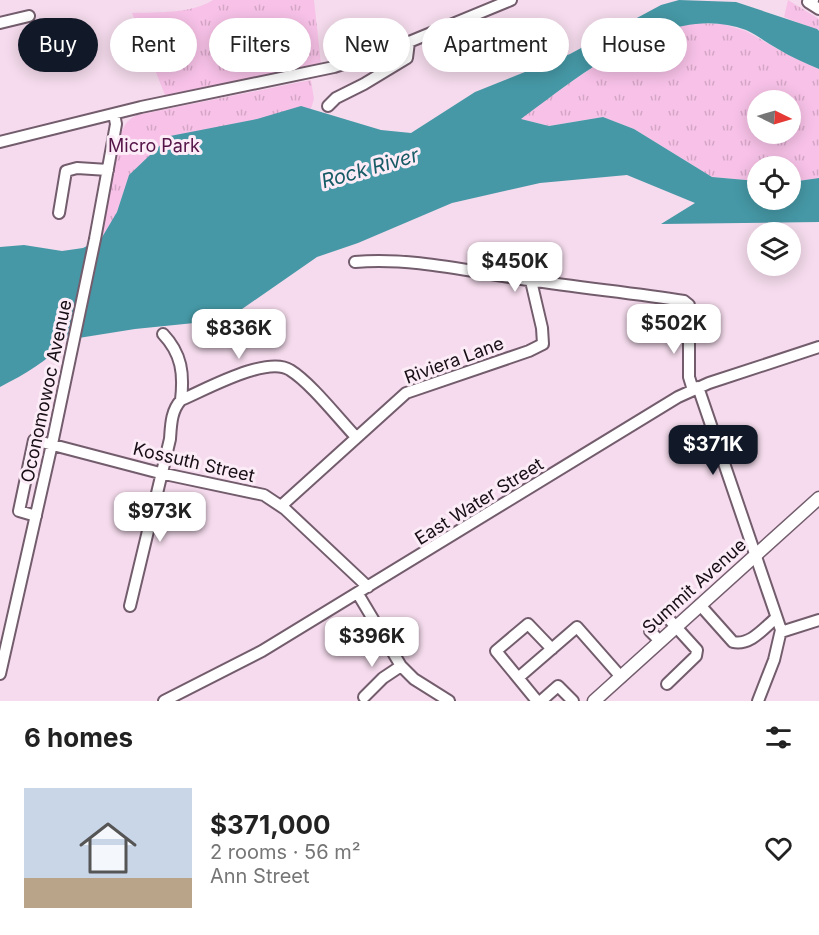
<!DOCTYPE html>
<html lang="en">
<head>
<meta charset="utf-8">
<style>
	:root { --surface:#fff; --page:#f2f2f2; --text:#222; --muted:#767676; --accent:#111827 }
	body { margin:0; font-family:Inter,sans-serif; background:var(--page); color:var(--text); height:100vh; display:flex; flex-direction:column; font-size:22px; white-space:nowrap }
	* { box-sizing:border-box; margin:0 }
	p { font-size:20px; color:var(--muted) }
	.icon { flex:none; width:33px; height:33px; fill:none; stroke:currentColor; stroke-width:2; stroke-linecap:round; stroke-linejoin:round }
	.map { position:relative; height:701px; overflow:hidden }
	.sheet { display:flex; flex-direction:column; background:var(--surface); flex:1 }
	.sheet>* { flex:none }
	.hud { position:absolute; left:18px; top:18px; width:783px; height:54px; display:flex; gap:12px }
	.needle { width:39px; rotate:95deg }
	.buttons { position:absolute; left:747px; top:90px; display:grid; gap:12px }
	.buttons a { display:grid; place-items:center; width:54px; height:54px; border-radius:50%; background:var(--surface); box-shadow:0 3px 15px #0003; font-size:30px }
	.price { position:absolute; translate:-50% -51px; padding:0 14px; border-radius:12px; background:#fff; color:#222; font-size:20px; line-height:39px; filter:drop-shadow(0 2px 3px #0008) }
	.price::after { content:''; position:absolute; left:50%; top:36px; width:18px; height:14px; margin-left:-9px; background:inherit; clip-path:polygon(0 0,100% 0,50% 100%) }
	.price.selected { background:var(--accent); color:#fff }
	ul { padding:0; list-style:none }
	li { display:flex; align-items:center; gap:18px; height:150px; padding:0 24px }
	li span { display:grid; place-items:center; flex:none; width:168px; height:120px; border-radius:0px; color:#555 }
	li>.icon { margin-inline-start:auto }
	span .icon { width:72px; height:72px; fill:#fffc; stroke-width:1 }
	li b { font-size:26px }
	h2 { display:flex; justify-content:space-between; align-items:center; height:72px; padding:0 24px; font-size:26px }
	.chip { padding:0 21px; border-radius:27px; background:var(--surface); box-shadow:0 3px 15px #0003; font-size:21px; line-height:54px }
	.chip.selected { background:var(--accent); color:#fff }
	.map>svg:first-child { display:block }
	.grass { fill:url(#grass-tufts); fill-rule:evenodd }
	.water { fill:#4698a6 }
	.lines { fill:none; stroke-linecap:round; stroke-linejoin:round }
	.minor-casing { stroke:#735d6d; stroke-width:14 }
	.major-casing { stroke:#735d6d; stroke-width:15 }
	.minor { stroke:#fff; stroke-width:10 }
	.major { stroke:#fff; stroke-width:12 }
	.labels { text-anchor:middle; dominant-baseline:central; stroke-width:6; stroke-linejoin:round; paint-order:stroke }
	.park-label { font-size:18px; fill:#541447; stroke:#fcecf7 }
	.street-label { font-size:18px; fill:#160e14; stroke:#fcecf7 }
	.water-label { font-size:20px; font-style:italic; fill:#165b65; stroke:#fcecf7 }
</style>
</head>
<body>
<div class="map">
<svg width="819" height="701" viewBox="0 0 819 701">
	<defs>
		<pattern id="grass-tufts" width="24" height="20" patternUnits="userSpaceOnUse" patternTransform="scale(1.5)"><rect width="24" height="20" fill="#f8c2e8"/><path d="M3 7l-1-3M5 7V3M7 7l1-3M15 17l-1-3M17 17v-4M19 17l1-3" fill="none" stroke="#d4a6c6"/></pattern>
	</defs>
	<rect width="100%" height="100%" fill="#f5dbed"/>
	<path class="grass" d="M213,0H314L321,64L165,95L132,13C158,12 191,14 213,0Z
		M788,0L819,19V31L784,17Z
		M695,23L723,24L746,31L781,51L819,69V178L791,182L790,166H758L757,181L712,177L634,129L603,117L549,126L520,119C574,80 628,36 695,23ZM758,100H790V134H758Z
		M311,80L314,99L308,118L101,239L120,138C123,127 126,120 137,115Z"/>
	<path class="water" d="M679,0L736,2L817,29L819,31V69C805,63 791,57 778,49C767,43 757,35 746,30C668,0 580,76 521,119L549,126L603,117L634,129L712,177L757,181L758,200H790L791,182L819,178V222L661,224L695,203L627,175L540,183L452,203L358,243L317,257L232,316L214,321L135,329L66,340C48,361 25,374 0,387V247L24,245L62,251L83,248L101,239L117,212L129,175L170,136L257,119L301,106L381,130L411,133L475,92L570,54L661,5Z"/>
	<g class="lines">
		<g class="minor-casing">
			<path id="minor" d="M813,0L808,2L819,9
				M0,23L29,16
				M328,106L336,98L364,84L407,58L409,42
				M0,142L141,107L334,67L409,42L511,0
				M59,213L66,171L77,168L108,170
				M355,262C413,257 471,272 529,280C581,288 633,293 684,301L689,305V377L693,390
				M163,334C182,354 184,374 181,400
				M698,387L781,630L774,660L758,701
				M281,506L406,393L529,351L543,344L542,328L531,281
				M36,516L19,511L34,440L160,473L264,495L285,509L368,587
				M358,594L401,666L414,679L449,701
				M700,605L733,642C750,646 764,628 776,618
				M130,606L170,439C171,425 171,411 181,400C205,390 267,355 290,370C311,383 338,418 356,437
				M781,632L819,620
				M660,641L650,631V627L664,616L667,617L697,650L696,656L667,684
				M0,674L52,444L95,239L113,141L116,124L114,114
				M518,678L577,627L621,677
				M364,697L383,678L401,666
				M164,701L262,651L678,397L709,383L819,347
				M537,701L496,651L528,624L552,649
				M541,701L558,686L573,701"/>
		</g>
		<g class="major-casing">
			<path id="major" d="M594,701L819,498"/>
		</g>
		<use href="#minor" class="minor"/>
		<use href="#major" class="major"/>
	</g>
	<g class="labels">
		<g class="park-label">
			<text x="154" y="145">Micro Park</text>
		</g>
		<g class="street-label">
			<text transform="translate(454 360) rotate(-20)">Riviera Lane</text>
			<text transform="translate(46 391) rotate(-78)">Oconomowoc Avenue</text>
			<text transform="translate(194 462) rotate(13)">Kossuth Street</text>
			<text transform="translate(479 501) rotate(-32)">East Water Street</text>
			<text transform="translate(694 586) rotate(-42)">Summit Avenue</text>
		</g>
		<g class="water-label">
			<text transform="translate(370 168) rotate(-16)">Rock River</text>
		</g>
	</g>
</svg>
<div class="buttons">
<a><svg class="needle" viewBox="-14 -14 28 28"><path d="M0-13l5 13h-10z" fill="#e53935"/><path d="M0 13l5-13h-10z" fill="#767676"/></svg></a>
<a><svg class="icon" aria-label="locate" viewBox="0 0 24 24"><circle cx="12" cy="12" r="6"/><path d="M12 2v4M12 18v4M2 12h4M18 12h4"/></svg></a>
<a><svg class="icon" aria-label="layers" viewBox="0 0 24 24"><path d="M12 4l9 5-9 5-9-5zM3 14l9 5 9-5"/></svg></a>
</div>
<b class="price" style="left:515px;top:293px">$450K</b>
<b class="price" style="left:674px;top:355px">$502K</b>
<b class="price" style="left:239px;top:360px">$836K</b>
<b class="price selected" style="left:713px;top:476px">$371K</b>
<b class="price" style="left:160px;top:543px">$973K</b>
<b class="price" style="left:372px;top:668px">$396K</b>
<div class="hud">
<a class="chip selected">Buy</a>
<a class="chip">Rent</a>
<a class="chip">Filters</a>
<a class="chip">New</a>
<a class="chip">Apartment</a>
<a class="chip">House</a>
</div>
</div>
<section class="sheet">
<h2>6 homes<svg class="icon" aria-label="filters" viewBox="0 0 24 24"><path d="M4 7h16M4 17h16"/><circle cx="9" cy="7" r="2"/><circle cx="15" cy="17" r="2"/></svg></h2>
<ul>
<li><span style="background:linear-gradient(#c9d6e8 75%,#b9a48a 0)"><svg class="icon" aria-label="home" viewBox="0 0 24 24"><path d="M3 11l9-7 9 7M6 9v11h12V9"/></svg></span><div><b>$371,000</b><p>2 rooms · 56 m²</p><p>Ann Street</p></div><svg class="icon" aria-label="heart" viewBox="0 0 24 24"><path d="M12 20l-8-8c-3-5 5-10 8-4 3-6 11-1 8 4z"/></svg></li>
</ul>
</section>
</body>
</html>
